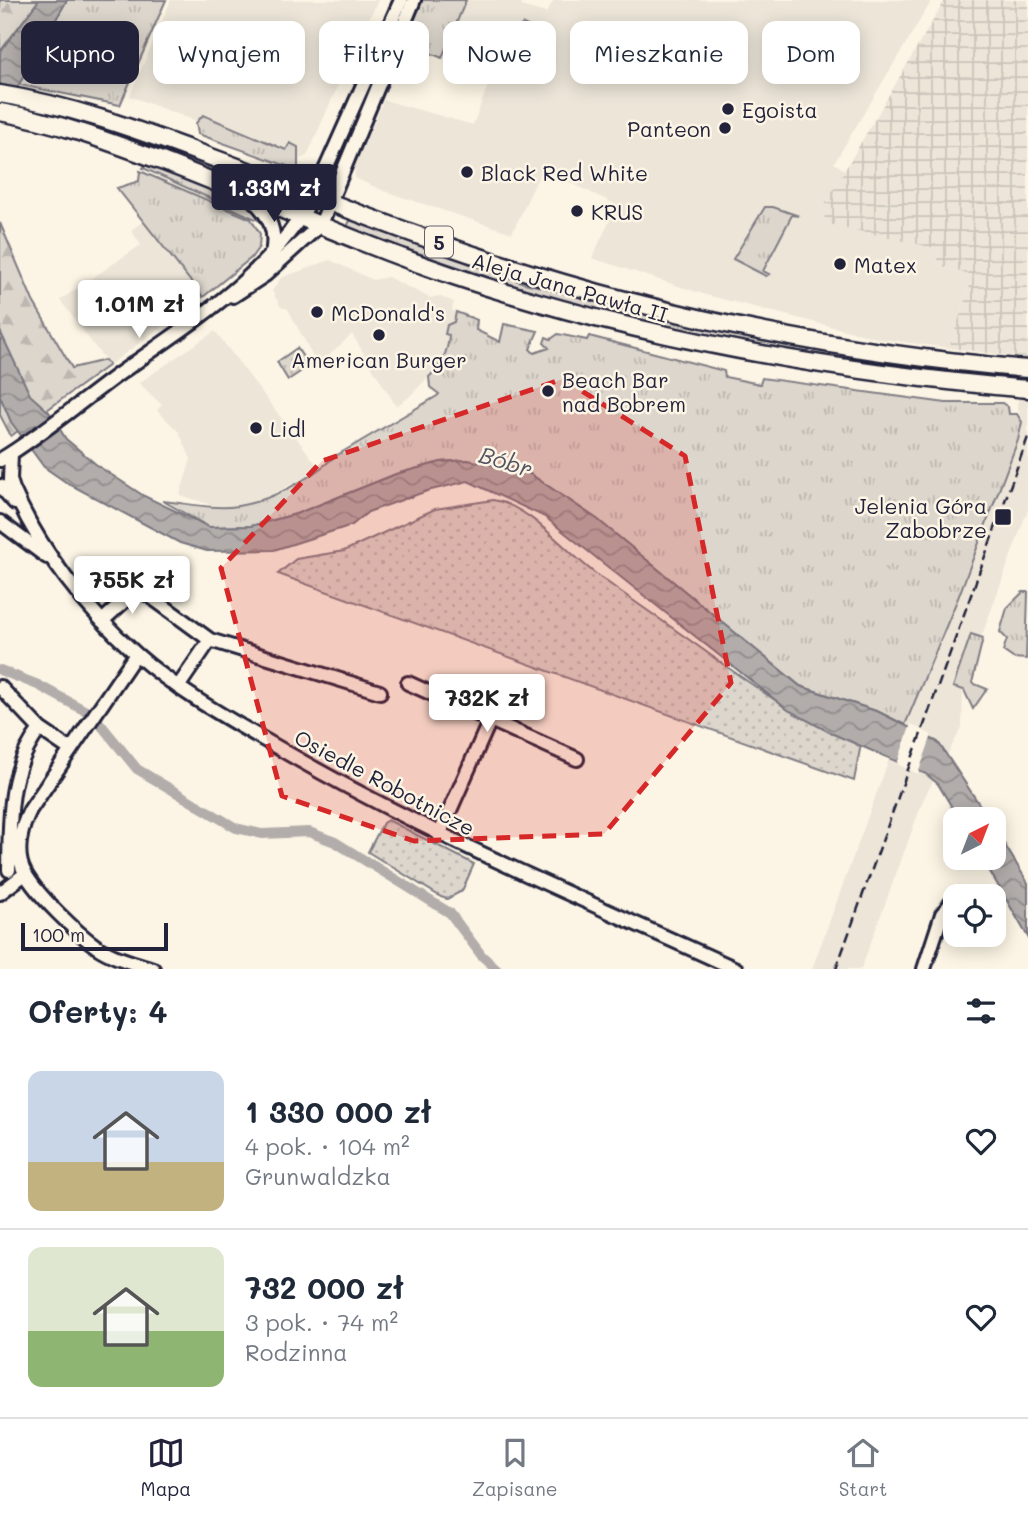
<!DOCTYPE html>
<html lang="pl">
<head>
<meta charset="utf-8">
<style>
	:root { --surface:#fff; --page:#f2f2f3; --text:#1f2937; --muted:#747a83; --line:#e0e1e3; --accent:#22223b }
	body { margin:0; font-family:Mali,sans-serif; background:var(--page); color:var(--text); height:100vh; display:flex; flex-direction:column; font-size:26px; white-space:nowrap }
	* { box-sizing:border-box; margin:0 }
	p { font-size:23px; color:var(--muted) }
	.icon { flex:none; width:38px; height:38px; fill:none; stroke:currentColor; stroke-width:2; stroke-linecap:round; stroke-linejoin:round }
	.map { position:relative; height:969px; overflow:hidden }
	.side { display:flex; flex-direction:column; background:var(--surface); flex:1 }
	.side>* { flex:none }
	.top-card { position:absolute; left:21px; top:21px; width:987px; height:63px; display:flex; gap:14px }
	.needle { width:46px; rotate:42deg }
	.fabs { position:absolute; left:943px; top:807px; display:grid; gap:14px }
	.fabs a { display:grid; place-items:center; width:63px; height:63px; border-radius:14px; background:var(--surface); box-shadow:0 4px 18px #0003; font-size:35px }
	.scale { position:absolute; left:21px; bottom:18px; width:147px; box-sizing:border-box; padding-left:7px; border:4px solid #22223b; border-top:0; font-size:19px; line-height:24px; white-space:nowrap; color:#22223b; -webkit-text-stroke:5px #fcf5e5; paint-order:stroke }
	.price { position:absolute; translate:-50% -60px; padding:0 16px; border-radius:7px; background:#fff; color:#222; font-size:23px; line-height:46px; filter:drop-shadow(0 2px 4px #0008) }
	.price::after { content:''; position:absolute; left:50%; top:42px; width:21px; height:16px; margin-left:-10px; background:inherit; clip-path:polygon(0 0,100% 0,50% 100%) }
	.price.on { background:var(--accent); color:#fff }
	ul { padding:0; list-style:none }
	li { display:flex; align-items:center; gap:21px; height:175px; padding:0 28px }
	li+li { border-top:2px solid var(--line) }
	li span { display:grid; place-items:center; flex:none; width:196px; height:140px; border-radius:14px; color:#555 }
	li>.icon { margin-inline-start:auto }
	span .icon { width:84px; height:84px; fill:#fffc; stroke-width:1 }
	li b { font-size:30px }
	h2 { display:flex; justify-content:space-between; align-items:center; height:84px; padding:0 28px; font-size:30px }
	.tag { padding:0 24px; border-radius:14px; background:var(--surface); box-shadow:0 4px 18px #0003; font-size:24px; line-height:63px }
	.tag.on { background:var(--accent); color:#fff }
	.tabs { display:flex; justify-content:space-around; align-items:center; height:98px; border-top:2px solid var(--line); background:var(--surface); font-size:19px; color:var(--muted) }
	.tabs a { display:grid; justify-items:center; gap:4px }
	.tabs .on { color:var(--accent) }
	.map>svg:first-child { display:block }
	.built { fill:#ece5d8 }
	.industrial { fill:url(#industrial-grid) }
	.grass { fill:url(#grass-tufts); stroke:#7f7c84; stroke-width:2 }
	.forest { fill:url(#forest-firs); stroke:#7f7c84; stroke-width:2 }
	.park { fill:url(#park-dots); stroke:#7f7c84; stroke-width:2 }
	.water { fill:url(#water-waves); stroke:#78757e; stroke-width:2 }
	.pier { fill:#fcf5e5 }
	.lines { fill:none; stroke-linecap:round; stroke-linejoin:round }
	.canal { stroke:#b2adab; stroke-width:10 }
	.minor-casing { stroke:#22223b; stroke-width:18 }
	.major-casing { stroke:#22223b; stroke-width:21 }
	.minor { stroke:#fcf5e5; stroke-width:12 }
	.major { stroke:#fcf5e5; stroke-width:16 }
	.rail { stroke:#22223b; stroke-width:2.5; stroke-dasharray:10 5; stroke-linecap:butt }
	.marked { fill:#d62828; fill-opacity:0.2; stroke:#d62828; stroke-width:5; stroke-dasharray:14 9; stroke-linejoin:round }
	.poi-dot { fill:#22223b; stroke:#fcf5e5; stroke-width:2.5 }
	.labels { text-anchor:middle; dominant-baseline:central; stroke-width:5; stroke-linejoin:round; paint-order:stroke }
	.shield { fill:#fcf5e5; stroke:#63616e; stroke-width:2 }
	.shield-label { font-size:19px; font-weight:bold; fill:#22223b }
	.poi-label { font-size:21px; fill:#22223b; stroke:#fcf5e5; text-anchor:start }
	.street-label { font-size:21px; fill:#22223b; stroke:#fcf5e5 }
	.water-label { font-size:23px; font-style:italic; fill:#545362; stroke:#fcf5e5 }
</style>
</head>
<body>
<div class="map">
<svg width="1028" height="969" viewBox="0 0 1028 969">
	<defs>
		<pattern id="industrial-grid" width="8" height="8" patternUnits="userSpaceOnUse" patternTransform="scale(1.75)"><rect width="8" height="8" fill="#ece5d8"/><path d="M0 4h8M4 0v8" fill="none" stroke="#cac4ba"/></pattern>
		<pattern id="grass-tufts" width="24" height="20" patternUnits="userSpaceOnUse" patternTransform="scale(1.75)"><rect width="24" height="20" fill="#dcd6cc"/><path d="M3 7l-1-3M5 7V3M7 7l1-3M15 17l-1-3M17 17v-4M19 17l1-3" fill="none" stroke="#bcb7b0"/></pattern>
		<pattern id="forest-firs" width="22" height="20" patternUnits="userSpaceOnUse" patternTransform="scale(1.75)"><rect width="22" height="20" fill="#dcd6cc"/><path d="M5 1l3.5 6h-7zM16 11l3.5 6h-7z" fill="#bcb7b0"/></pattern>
		<pattern id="park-dots" width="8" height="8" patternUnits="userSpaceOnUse" patternTransform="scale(1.75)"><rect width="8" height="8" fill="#dcd6cc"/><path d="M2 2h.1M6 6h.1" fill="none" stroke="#bcb7b0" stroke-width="1.8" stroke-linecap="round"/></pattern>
		<pattern id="water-waves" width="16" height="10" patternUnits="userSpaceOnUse" patternTransform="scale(1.75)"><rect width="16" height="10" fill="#b2adab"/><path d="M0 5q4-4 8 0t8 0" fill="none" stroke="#908c8c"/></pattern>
	</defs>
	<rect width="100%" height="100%" fill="#fcf5e5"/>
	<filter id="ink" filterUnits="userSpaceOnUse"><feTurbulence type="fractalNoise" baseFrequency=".0143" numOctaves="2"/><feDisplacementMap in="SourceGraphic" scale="14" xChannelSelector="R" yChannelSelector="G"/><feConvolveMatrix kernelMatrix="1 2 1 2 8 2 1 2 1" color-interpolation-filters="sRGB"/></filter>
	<g filter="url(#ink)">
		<path class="built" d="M171,0H378L369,19L358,22L346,49L349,60L307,156L298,160L130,96Z
			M466,0H523L521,6L546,13L554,0H932L834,163L845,170L826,202L939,249L936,265L973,276L949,348L881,339L706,295L592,258L617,205L542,169L512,233L384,191L355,178V165L384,100L473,125L491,77L442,58Z
			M144,221L203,297L109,365L60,300L141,245L131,230Z
			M330,260L373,280L388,277L430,298L438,296L454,302L452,310L456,312L454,322L447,325L449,340L443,362L408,398L396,406L352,334L318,366L288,309L281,307L272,291L281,278Z
			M215,331L320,469L259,501L236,507L212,505L180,495L191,459L179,432L157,410L162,405L139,383Z
			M1028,354V509L963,687L962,727L924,798L861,969H812L984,501L1022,421L1017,405Z"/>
		<path class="industrial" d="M945,0H1028V354L1026,358L949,348L973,276L936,265L939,249L824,223L826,202Z"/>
		<path class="grass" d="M67,0H166L120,105L20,85L19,82Z
			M421,0H466L442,58L411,45L407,34Z
			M523,24L530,27L531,33L511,67L508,65C500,78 495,79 480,74L482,71L495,76C508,70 513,40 517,29Z
			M48,109L74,115L291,192L289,198L192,161L45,115Z
			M203,115L286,150L290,143L298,147V170L198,134L196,123Z
			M146,165H153L248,205L265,220L260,221L143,168Z
			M140,171L251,219L260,234L259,247L251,258L203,297L117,188L139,181Z
			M765,207H773L799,216L792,215L763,271L769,274L766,276L733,259Z
			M350,220L524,283L805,347L809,349L808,354C647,332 500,285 347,227Z
			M456,312L477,320L476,330L500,342L504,324L538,331L530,349L534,353L549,348L544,343L546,337L551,339L558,334L587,340L589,336L724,371L725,377L760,384L762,378L946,403H1002L1008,407L1009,414H1017L1022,422L1018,440L958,598L905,725L879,712L800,686L597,519L530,474L467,460L441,462L396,474L296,514L251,526L209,527L163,501C186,503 215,510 238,506C270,501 310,479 334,457L437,396L439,394L430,387L429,377C442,365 448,352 449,335L445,334L447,325L454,322Z
			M1023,592H1028L1026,659L1013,658L1003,651L1007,639L1000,632L1007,608Z
			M971,634L983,638L972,683L987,689L973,709L964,690L953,687Z"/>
		<path class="forest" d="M0,0H39L0,52Z
			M0,223L33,301L72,368L105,360L109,365L11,436L0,415Z"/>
		<path class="park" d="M297,348L309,366L288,380L277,362Z
			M493,500C529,505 566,552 596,574C633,601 672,627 709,654C758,689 804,723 861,744L854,781L278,574L296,559L344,551L435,509Z
			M388,820L474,864L462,891L447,899L441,897L368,852L383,823Z"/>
		<path class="water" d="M39,0H67L0,118V52Z
			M0,331L30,395L49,412L66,439L98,466L144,496L209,527L251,526L296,514L396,474L441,462L467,460L508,467L530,474L597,519L800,686L879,712L938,742L989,819H959L938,784L926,774L833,734L788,710L545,517L468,481L427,491L368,512L352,525L274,550L207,551L180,543L67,483L44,467L11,422L0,396Z
			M994,827L1028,883V937L982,858H994Z"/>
		<path class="pier" d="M911,724L932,735L918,774L897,764Z"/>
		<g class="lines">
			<path class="canal" d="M0,670L38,685L93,715L137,769L236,828L262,834L309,832L335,842L450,913L482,956L497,969"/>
			<g class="minor-casing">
				<path id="minor" d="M254,201C269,215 277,231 272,253
					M233,296L265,275L321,224L414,0
					M11,453L10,480L13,489C40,551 86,609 136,654C180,693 232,721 282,750C428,835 583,899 736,969
					M0,460C40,436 78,404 116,376C190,323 269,277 314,195L401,0
					M0,486L15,503
					M0,522L47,557
					M102,621L139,588L210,640
					M136,654L30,810C21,828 14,854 25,873C37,895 77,933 97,947C113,958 135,963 153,969
					M408,683L577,759
					M0,687L40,729L71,750
					M178,687L210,640L380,692
					M439,835L491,718
					M9,870C10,820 7,771 40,729
					M0,893L25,874
					M924,969L942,914L952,902"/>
			</g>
			<g class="major-casing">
				<path id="major" d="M0,94C69,105 135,129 200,153C293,187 384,225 477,256C657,316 839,353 1028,369
					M0,112C57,122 110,142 164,162C261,199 356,243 454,276C640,339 833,372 1028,389"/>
			</g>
			<use href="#minor" class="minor"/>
			<use href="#major" class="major"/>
			<path class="rail" d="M836,969L1028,437"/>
		</g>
	</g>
	<path class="marked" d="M563,379L685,456L731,683L604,834L414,841L282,796L221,568L322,461Z"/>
	<g class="poi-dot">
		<circle cx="728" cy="109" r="7"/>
		<circle cx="725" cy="128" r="7"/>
		<circle cx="467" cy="172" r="7"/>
		<circle cx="577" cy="211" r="7"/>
		<circle cx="840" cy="264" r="7"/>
		<circle cx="317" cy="312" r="7"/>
		<circle cx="379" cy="335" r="7"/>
		<circle cx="548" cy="391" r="7"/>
		<circle cx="256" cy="428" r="7"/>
		<rect x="994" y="508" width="18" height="18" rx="3.5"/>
	</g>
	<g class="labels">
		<rect class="shield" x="425" y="226.5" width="28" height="31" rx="5"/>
		<g class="shield-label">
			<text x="439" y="242">5</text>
		</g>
		<g class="poi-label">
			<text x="742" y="109">Egoista</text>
			<text x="711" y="128" text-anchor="end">Panteon</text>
			<text x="481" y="172">Black Red White</text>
			<text x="591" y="211">KRUS</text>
			<text x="854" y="264">Matex</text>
			<text x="331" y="312">McDonald's</text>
			<text x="379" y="359" text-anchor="middle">American Burger</text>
			<text x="562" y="379">Beach Bar<tspan x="562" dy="24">nad Bobrem</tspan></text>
			<text x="270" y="428">Lidl</text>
			<text x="987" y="505" text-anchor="end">Jelenia Góra<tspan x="987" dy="24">Zabobrze</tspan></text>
		</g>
		<g class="street-label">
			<text transform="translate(570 287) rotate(16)">Aleja Jana Pawła II</text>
			<text transform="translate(385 782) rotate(28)">Osiedle Robotnicze</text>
		</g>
		<g class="water-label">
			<text transform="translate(506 461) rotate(17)">Bóbr</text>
		</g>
	</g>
</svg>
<div class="fabs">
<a><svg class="needle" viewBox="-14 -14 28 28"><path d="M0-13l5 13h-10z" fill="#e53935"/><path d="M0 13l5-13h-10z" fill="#747a83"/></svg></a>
<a><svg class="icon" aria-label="locate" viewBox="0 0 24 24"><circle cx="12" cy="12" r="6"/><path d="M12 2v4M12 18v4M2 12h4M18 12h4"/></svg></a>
</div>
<div class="scale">100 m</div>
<b class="price on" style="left:274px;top:224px">1.33M zł</b>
<b class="price" style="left:139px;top:340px">1.01M zł</b>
<b class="price" style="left:132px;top:616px">755K zł</b>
<b class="price" style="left:487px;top:734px">732K zł</b>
<div class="top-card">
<a class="tag on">Kupno</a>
<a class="tag">Wynajem</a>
<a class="tag">Filtry</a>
<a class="tag">Nowe</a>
<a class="tag">Mieszkanie</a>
<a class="tag">Dom</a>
</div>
</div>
<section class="side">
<h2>Oferty: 4<svg class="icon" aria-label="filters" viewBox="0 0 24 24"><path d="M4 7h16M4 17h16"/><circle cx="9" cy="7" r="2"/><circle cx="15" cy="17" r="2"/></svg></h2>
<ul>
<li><span style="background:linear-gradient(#c9d6e8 65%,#c2b280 0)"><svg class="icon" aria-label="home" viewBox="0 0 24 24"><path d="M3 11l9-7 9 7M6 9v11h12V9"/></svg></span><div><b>1 330 000 zł</b><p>4 pok. · 104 m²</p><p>Grunwaldzka</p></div><svg class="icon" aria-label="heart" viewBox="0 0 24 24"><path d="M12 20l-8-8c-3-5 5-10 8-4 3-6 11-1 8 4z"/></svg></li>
<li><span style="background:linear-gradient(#dfe7d0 60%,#8fb573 0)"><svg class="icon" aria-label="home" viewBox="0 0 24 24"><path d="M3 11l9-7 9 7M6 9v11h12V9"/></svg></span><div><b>732 000 zł</b><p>3 pok. · 74 m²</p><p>Rodzinna</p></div><svg class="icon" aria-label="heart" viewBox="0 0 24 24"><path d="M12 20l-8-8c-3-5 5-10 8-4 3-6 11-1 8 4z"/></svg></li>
</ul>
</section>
<nav class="tabs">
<a class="on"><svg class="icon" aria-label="map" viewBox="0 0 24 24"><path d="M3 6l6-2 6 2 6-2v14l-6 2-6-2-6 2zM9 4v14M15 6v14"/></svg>Mapa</a>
<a><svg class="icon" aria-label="saved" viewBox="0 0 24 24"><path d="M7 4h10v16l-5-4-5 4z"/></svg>Zapisane</a>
<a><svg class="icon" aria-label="home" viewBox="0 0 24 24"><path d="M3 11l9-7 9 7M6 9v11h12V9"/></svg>Start</a>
</nav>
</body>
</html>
